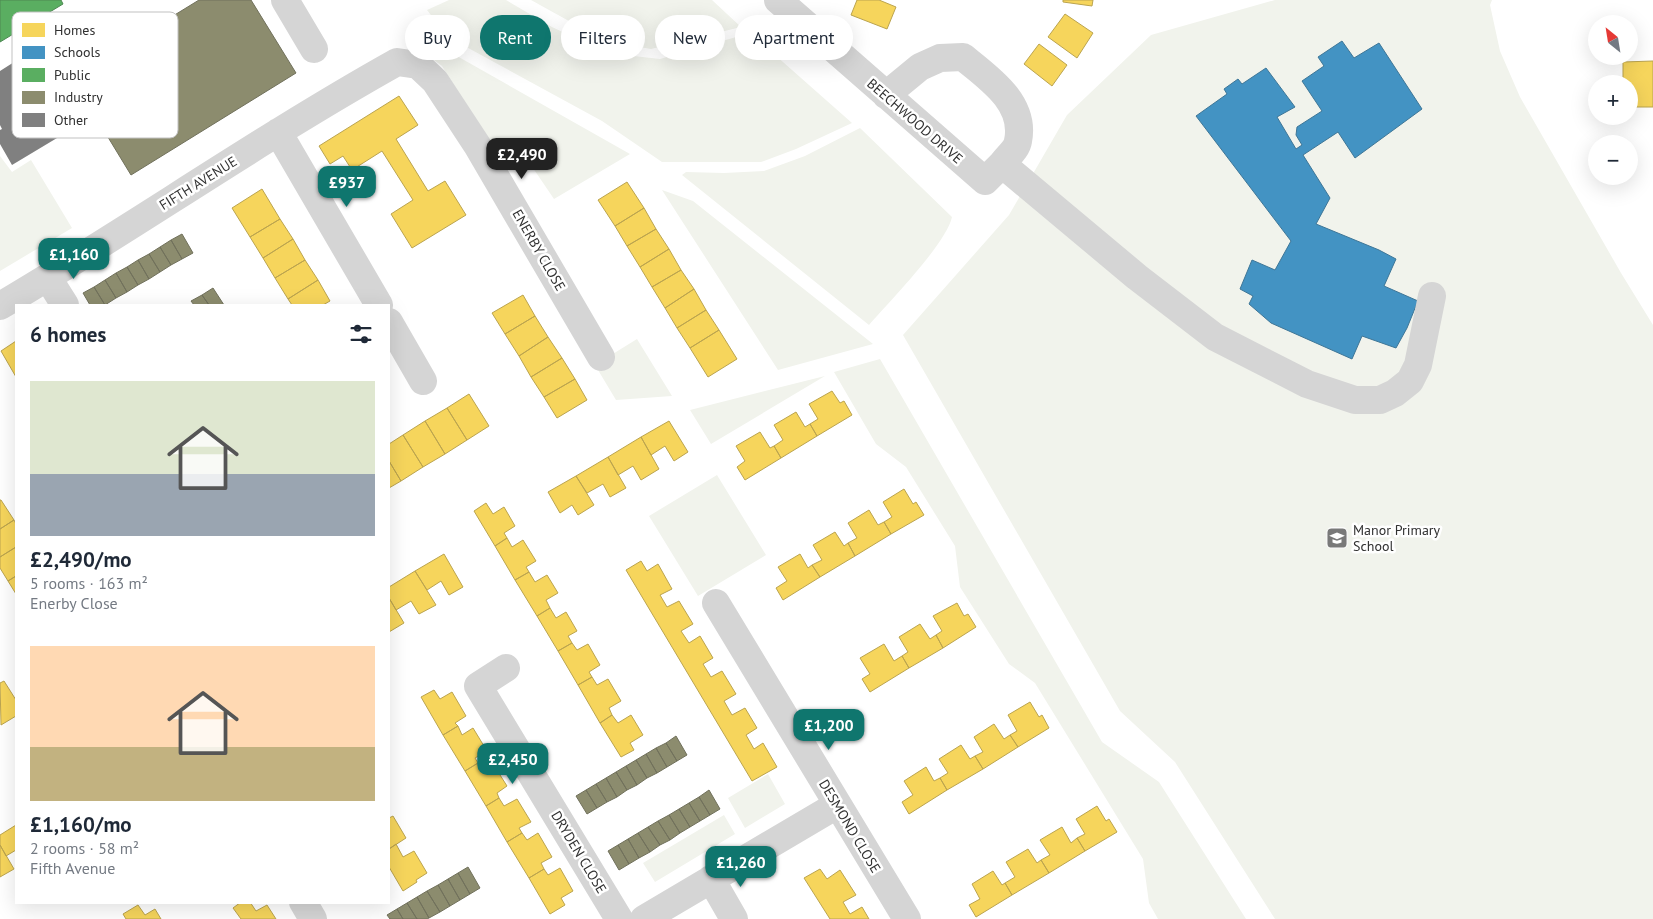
<!DOCTYPE html>
<html lang="en">
<head>
<meta charset="utf-8">
<style>
	:root { --surface:#fff; --page:#f2f2f3; --text:#1f2937; --muted:#747a83; --accent:#0f766e }
	body { margin:0; font-family:"PT Sans",sans-serif; background:var(--page); color:var(--text); height:100vh; display:flex; flex-direction:column; font-size:19px; white-space:nowrap }
	* { box-sizing:border-box; margin:0 }
	p { font-size:16px; color:var(--muted) }
	.icon { flex:none; width:28px; height:28px; fill:none; stroke:currentColor; stroke-width:2; stroke-linecap:round; stroke-linejoin:round }
	.map { position:relative; flex:1; overflow:hidden }
	.sheet { position:absolute; left:15px; top:304px; width:375px; height:600px; display:flex; flex-direction:column; background:var(--surface); border-radius:0px; box-shadow:0 5px 20px #0002 }
	.sheet>* { flex:none }
	.hud { position:absolute; left:405px; top:15px; width:475px; height:45px; display:flex; gap:10px }
	.needle { width:32px; rotate:330deg }
	.controls { position:absolute; left:1588px; top:15px; display:grid; gap:10px }
	.controls a { display:grid; place-items:center; width:50px; height:50px; border-radius:50%; background:var(--surface); box-shadow:0 5px 20px #0002; font-size:25px }
	.price { position:absolute; translate:-50% -42px; padding:0 11px; border-radius:10px; background:var(--accent); color:#fff; font-size:16px; line-height:32px; filter:drop-shadow(0 1px 2px #0008) }
	.price::after { content:''; position:absolute; left:50%; top:30px; width:15px; height:11px; margin-left:-8px; background:inherit; clip-path:polygon(0 0,100% 0,50% 100%) }
	.price.current { background:#222; color:#fff }
	ul { padding:0; list-style:none }
	li { display:grid; align-content:center; gap:10px; height:265px; padding:0 15px }
	li span { display:grid; place-items:center; height:155px; border-radius:0px; color:#555 }
	li>.icon { margin-inline-start:auto }
	span .icon { width:90px; height:90px; fill:#fffc; stroke-width:1 }
	li b { font-size:21px }
	h2 { display:flex; justify-content:space-between; align-items:center; height:60px; padding:0 15px; font-size:21px }
	.chip { padding:0 18px; border-radius:22px; background:var(--surface); box-shadow:0 5px 20px #0002; font-size:18px; line-height:45px }
	.chip.current { background:var(--accent); color:#fff }
	.map>svg:first-child { display:block }
	.green { fill:#f1f3ec }
	.homes { fill:#f6d55c; stroke:#bba44f }
	.schools { fill:#4393c3; stroke:#3e7697 }
	.public { fill:#5aae61; stroke:#4e8853 }
	.industry { fill:#8c8c6e; stroke:#71715c }
	.building { fill:#808080 }
	.lines { fill:none; stroke-linecap:round; stroke-linejoin:round }
	.minor { stroke:#d5d5d5; stroke-width:28 }
	.labels { text-anchor:middle; dominant-baseline:central; stroke-width:5; stroke-linejoin:round; paint-order:stroke }
	.street-label { font-size:14px; fill:#313131; stroke:#fff }
	.poi-label { font-size:14px; fill:#313131; stroke:#fff; text-anchor:start }
	.key { fill:#fff; stroke:#c1c1c1; stroke-width:1 }
	.key-label { font-size:14px; fill:#313131 }
</style>
</head>
<body>
<div class="map">
<svg width="1653" height="919" viewBox="0 0 1653 919">
	<rect width="100%" height="100%" fill="#fff"/>
	<path class="green" d="M449,0H506L552,27L607,53L660,59L750,33L852,123L796,149L761,162H662L602,121L448,37L427,10Z
		M531,0H712L741,27L651,49L605,41Z
		M1275,0H1492L1490,5L1500,51L1520,97L1621,273L1653,325V919H1275L1175,762L1120,711L903,335L1009,215L1067,115L1151,35Z
		M422,25L441,47L630,154L554,199L518,146H491L442,66L426,54L410,48L408,32Z
		M860,128L952,217C946,244 889,302 869,325L682,175L686,172L724,173L764,171L805,156Z
		M0,156L12,172L31,160L72,228L0,271Z
		M662,190L693,201L873,344L778,370Z
		M637,339L672,396L616,400L595,365Z
		M880,359L1102,742L1159,782L1246,919H1158L1149,903L1143,859L1035,683L1009,664L960,587L955,546L906,467L876,444L834,372Z
		M825,376L711,444L690,410Z
		M717,475L766,555L698,596L649,516Z
		M768,774L785,804L745,828L728,798Z
		M724,815L735,834L655,882L643,863Z"/>
	<path class="homes" d="M857,0H879L896,7L887,29L851,15Z
		M1063,0H1093L1092,6L1063,2Z
		M1065,14L1093,33L1077,58L1048,37Z
		M1039,44L1067,65L1052,86L1024,64Z
		M1653,61V107H1629V84H1623V62Z
		M399,96L418,125L396,139L428,191L445,181L466,215L412,248L391,214L413,200L382,151L352,170L343,156L330,164L319,146Z
		M627,182L644,208L615,226L598,200Z
		M262,189L280,219L250,237L232,208Z
		M644,208L656,229L627,246L615,226Z
		M280,219L293,239L263,258L250,237Z
		M656,229L669,249L640,267L627,246Z
		M293,239L305,260L275,278L263,258Z
		M669,249L681,270L652,287L640,267Z
		M305,260L318,280L288,299L275,278Z
		M681,270L694,289L665,308L652,287Z
		M318,280L330,301L323,305H292L288,299Z
		M694,289L706,310L677,328L665,308Z
		M523,295L535,316L505,334L492,313Z
		M706,310L719,330L690,348L677,328Z
		M535,316L548,337L519,356L505,334Z
		M719,330L737,359L708,377L690,348Z
		M548,337L562,358L531,377L519,356Z
		M16,341V377L1,351Z
		M562,358L575,379L544,397L531,377Z
		M575,379L587,400L557,418L544,397Z
		M832,391L840,403L844,401L852,415L817,436L810,424L818,419L809,404Z
		M469,394L489,426L467,440L447,408Z
		M447,408L467,440L445,454L425,421Z
		M796,412L805,427L810,424L817,436L781,458L774,446L783,440L774,425Z
		M425,421L445,454L423,467L403,435Z
		M669,421L688,452L674,461L665,446L651,455L641,437Z
		M760,432L770,448L774,446L781,458L745,480L737,467L745,461L736,446Z
		M403,435L423,467L401,481L389,461V444Z
		M641,437L659,469L641,480L633,466L618,475L608,457Z
		M608,457L626,488L610,497L603,484L587,493L576,476Z
		M389,461L401,481L389,488Z
		M576,476L594,505L578,515L572,505L560,513L548,492Z
		M904,489L913,504L916,502L924,515L891,534L884,522L892,517L883,502Z
		M0,500H1L14,520L0,529Z
		M486,503L493,514L504,507L515,526L504,533L507,538L495,546L474,511Z
		M869,510L878,525L884,522L891,534L855,556L848,543L857,538L848,523Z
		M14,520L16,524V547L0,557V529Z
		M835,532L844,546L848,543L855,556L820,577L812,565L822,560L813,545Z
		M507,538L512,547L523,540L536,561L526,567L529,572L515,580L495,546Z
		M16,547V576L8,581L0,568V557Z
		M444,554L463,587L449,595L441,581L427,590L415,571Z
		M800,554L808,568L812,565L820,577L783,600L776,588L787,581L778,567Z
		M641,561L647,571L658,564L672,589L660,595L667,607L679,601L693,624L681,631L689,643L700,636L713,658L703,664L711,677L722,671L736,694L724,701L732,715L745,708L757,728L746,735L754,749L763,743L777,767L752,781L626,570Z
		M415,571L436,605L419,614L411,601L396,610L389,598V587Z
		M529,572L535,582L547,575L558,593L546,600L550,608L537,616L515,580Z
		M16,576V594L8,581Z
		M389,598L404,623L389,632Z
		M957,603L964,616L968,614L976,627L943,648L936,635L942,631L933,616Z
		M550,608L556,618L566,612L577,631L568,636L572,643L558,651L537,616Z
		M920,624L930,639L936,635L943,648L909,668L902,656L908,652L899,637Z
		M572,643L577,650L588,644L600,665L589,672L592,677L578,685L558,651Z
		M884,644L894,661L902,656L909,668L870,692L862,679L870,674L860,658Z
		M592,677L597,685L608,679L621,701L609,708L612,715L600,723L578,685Z
		M4,681L16,700V716L1,725L0,683Z
		M434,690L440,699L452,692L466,716L455,723L458,726L443,735L421,697Z
		M1030,702L1039,717L1042,715L1049,728L1018,747L1010,735L1017,731L1008,715Z
		M612,715L618,723L631,715L643,735L630,743L634,750L621,757L600,723Z
		M994,724L1004,739L1010,735L1018,747L983,769L975,756L983,752L974,737Z
		M458,726L462,735L473,728L487,751L475,758L478,763L465,771L443,735Z
		M961,745L970,759L975,756L983,769L947,790L940,778L948,773L939,759Z
		M478,763L483,770L493,764L507,786L497,793L499,798L486,806L465,771Z
		M926,767L934,781L940,778L947,790L909,814L902,802L913,795L904,781Z
		M499,798L504,806L517,799L531,822L519,828L522,833L507,842L486,806Z
		M1097,806L1106,821L1109,819L1117,832L1085,851L1077,838L1085,834L1076,819Z
		M393,816L406,838L389,849V818Z
		M16,825V850L6,856L0,845V835Z
		M1062,827L1071,843L1077,838L1085,851L1049,873L1041,860L1050,855L1040,840Z
		M522,833L527,840L538,833L552,857L541,863L544,869L529,878L507,842Z
		M396,844L403,857L414,851L427,873L416,880L417,882L403,891L389,867V849Z
		M0,845L14,869L0,877Z
		M1028,849L1037,863L1041,860L1049,873L1012,895L1005,883L1015,877L1006,862Z
		M560,868L573,891L561,898L565,905L550,914L529,878L544,869L548,875Z
		M820,869L827,879L840,870L856,895L843,902L850,914L862,907L869,919H830L804,878Z
		M993,871L1002,885L1005,883L1012,895L976,917L969,905L980,899L972,884Z
		M241,902H250L256,911L267,905L276,919H241L233,908Z
		M138,905L145,915L155,909L161,919H126L123,914Z"/>
	<path class="schools" d="M1342,41L1354,58L1379,43L1422,109L1355,158L1338,132L1303,155L1330,198L1316,224L1379,250L1396,259L1384,286L1418,301L1407,328L1396,348L1362,336L1352,359L1271,323L1249,304L1253,296L1240,289L1252,260L1275,270L1291,241L1196,116L1227,94L1224,89L1238,79L1242,84L1266,68L1295,107L1277,117L1296,149L1302,145L1296,135L1297,127L1322,111L1302,81L1324,66L1318,57Z"/>
	<path class="public" d="M0,0H61L63,4L0,42Z"/>
	<path class="industry" d="M199,0H251L296,73L131,175L72,78Z
		M182,234L193,253L182,259L171,240Z
		M171,240L182,259L171,265L160,247Z
		M160,247L171,265L160,272L149,254Z
		M149,254L160,272L149,279L138,260Z
		M138,260L149,279L138,285L127,267Z
		M127,267L138,285L127,292L116,273Z
		M116,273L127,292L116,298L105,280Z
		M105,280L116,298L105,305L94,287Z
		M94,287L105,305H90L83,293Z
		M213,288L224,305H209L202,295Z
		M202,295L209,305H194L191,301Z
		M676,736L687,755L677,761L666,743Z
		M666,743L677,761L667,767L656,748Z
		M656,748L667,767L657,773L646,754Z
		M646,754L657,773L647,778L636,760Z
		M636,760L647,778L637,785L626,766Z
		M626,766L637,785L627,790L616,772Z
		M616,772L627,790L617,797L606,778Z
		M606,778L617,797L607,802L596,784Z
		M596,784L607,802L597,808L586,790Z
		M586,790L597,808L587,814L576,796Z
		M709,790L720,809L710,815L699,797Z
		M699,797L710,815L700,821L689,803Z
		M689,803L700,821L690,827L679,809Z
		M679,809L690,827L680,833L669,815Z
		M669,815L680,833L670,840L658,821Z
		M658,821L670,840L660,845L648,827Z
		M648,827L660,845L650,852L638,833Z
		M638,833L650,852L639,858L628,839Z
		M628,839L639,858L629,864L618,845Z
		M618,845L629,864L619,870L608,851Z
		M468,867L480,888L470,894L458,873Z
		M458,873L470,894L460,900L448,879Z
		M448,879L460,900L450,906L438,885Z
		M438,885L450,906L440,912L427,891Z
		M427,891L440,912L429,918L417,897Z
		M417,897L429,918L427,919H417L407,903Z
		M407,903L417,919H403L397,909Z
		M397,909L403,919H390L387,915Z"/>
	<path class="building" d="M22,57L67,132L12,165L0,144V130L2,129L0,125V71Z"/>
	<g class="lines">
		<path class="minor" d="M285,0L314,49
			M778,0L985,181L1002,164L1137,277L1215,337L1307,384L1355,400H1380L1395,393L1410,381L1418,365L1432,296
			M886,95L920,67L940,58L963,57C989,78 1026,103 1018,141C1017,149 1007,157 1002,164
			M278,132L379,305
			M48,278L65,305
			M0,306C134,227 261,138 397,62L418,65L435,81L477,145L601,357
			M389,322L423,381
			M716,603L907,919
			M506,668L478,686L619,919
			M711,879L734,919
			M303,902L313,919
			M644,919L837,805"/>
	</g>
	<defs>
		<g id="school-square" transform="scale(1.125)"><rect x="-9" y="-9" width="18" height="18" rx="4" fill="#797979" stroke="#fff"/><path d="M0-5L7-2L0 1L-7-2ZM-4 1L0 2.5L4 1V4Q0 6-4 4Z" fill="#fff"/></g>
	</defs>
	<g fill-rule="evenodd">
		<use href="#school-square" x="1337" y="538"/>
	</g>
	<g class="labels">
		<g class="street-label">
			<text transform="translate(915 121) rotate(41)">BEECHWOOD DRIVE</text>
			<text transform="translate(198 183) rotate(-32)">FIFTH AVENUE</text>
			<text transform="translate(539 250) rotate(60)">ENERBY CLOSE</text>
			<text transform="translate(850 826) rotate(59)">DESMOND CLOSE</text>
			<text transform="translate(579 852) rotate(59)">DRYDEN CLOSE</text>
		</g>
		<g class="poi-label">
			<text x="1353" y="530">Manor Primary<tspan x="1353" dy="16">School</tspan></text>
		</g>
	</g>
	<rect x="12" y="12" width="166" height="126" rx="8" class="key"/>
	<rect x="22" y="23" width="23" height="14" fill="#f6d55c"/>
	<rect x="22" y="46" width="23" height="13" fill="#4393c3"/>
	<rect x="22" y="68" width="23" height="14" fill="#5aae61"/>
	<rect x="22" y="91" width="23" height="13" fill="#8c8c6e"/>
	<rect x="22" y="113" width="23" height="14" fill="#808080"/>
	<g class="key-label">
		<text x="54" y="35">Homes</text>
		<text x="54" y="57">Schools</text>
		<text x="54" y="80">Public</text>
		<text x="54" y="102">Industry</text>
		<text x="54" y="125">Other</text>
	</g>
</svg>
<div class="controls">
<a><svg class="needle" viewBox="-14 -14 28 28"><path d="M0-13l5 13h-10z" fill="#e53935"/><path d="M0 13l5-13h-10z" fill="#747a83"/></svg></a>
<a>+</a>
<a>−</a>
</div>
<b class="price current" style="left:522px;top:180px">£2,490</b>
<b class="price" style="left:347px;top:208px">£937</b>
<b class="price" style="left:74px;top:280px">£1,160</b>
<b class="price" style="left:829px;top:751px">£1,200</b>
<b class="price" style="left:513px;top:785px">£2,450</b>
<b class="price" style="left:741px;top:888px">£1,260</b>
<div class="hud">
<a class="chip">Buy</a>
<a class="chip current">Rent</a>
<a class="chip">Filters</a>
<a class="chip">New</a>
<a class="chip">Apartment</a>
</div>
<section class="sheet">
<h2>6 homes<svg class="icon" aria-label="filters" viewBox="0 0 24 24"><path d="M4 7h16M4 17h16"/><circle cx="9" cy="7" r="2"/><circle cx="15" cy="17" r="2"/></svg></h2>
<ul>
<li><span style="background:linear-gradient(#dfe7d0 60%,#9aa5b1 0)"><svg class="icon" aria-label="home" viewBox="0 0 24 24"><path d="M3 11l9-7 9 7M6 9v11h12V9"/></svg></span><div><b>£2,490/mo</b><p>5 rooms · 163 m²</p><p>Enerby Close</p></div></li>
<li><span style="background:linear-gradient(#ffd9b3 65%,#c2b280 0)"><svg class="icon" aria-label="home" viewBox="0 0 24 24"><path d="M3 11l9-7 9 7M6 9v11h12V9"/></svg></span><div><b>£1,160/mo</b><p>2 rooms · 58 m²</p><p>Fifth Avenue</p></div></li>
</ul>
</section>
</div>
</body>
</html>
